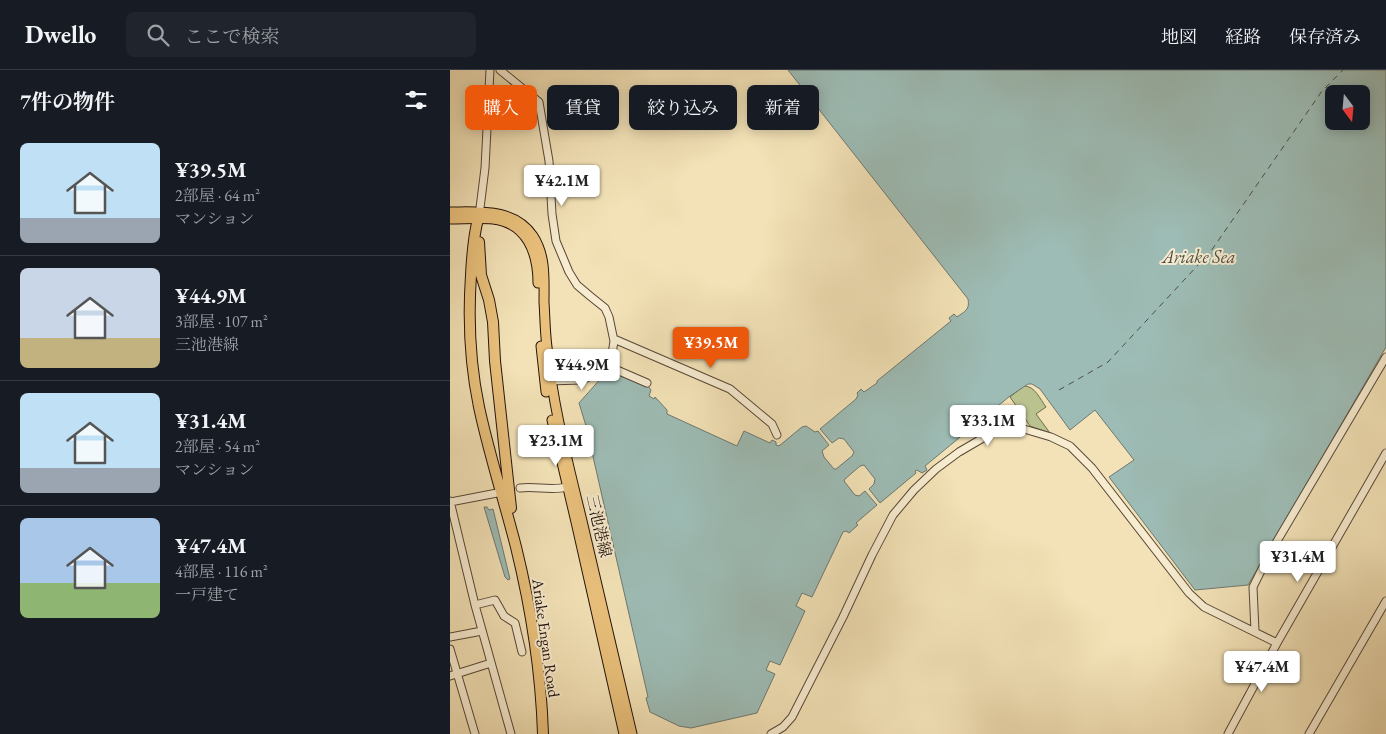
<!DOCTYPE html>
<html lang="ja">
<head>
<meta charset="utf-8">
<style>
	:root { --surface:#171b24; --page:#20242c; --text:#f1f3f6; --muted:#9ea1a6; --line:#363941; --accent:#ea580c }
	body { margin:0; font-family:"EB Garamond","Noto Serif JP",serif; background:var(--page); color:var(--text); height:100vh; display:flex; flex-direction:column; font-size:19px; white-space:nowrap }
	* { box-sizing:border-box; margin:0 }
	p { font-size:16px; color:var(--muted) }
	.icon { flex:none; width:28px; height:28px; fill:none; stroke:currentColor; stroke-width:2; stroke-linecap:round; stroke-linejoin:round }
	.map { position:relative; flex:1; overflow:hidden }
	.details { display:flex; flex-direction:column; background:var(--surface); width:450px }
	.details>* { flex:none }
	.banner { position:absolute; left:15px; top:15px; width:475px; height:45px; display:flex; gap:10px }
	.needle { width:32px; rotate:164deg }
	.buttons { position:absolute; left:875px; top:15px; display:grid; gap:10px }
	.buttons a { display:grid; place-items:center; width:45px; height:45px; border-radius:8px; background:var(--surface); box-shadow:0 2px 12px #0003; font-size:25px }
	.price { position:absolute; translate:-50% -42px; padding:0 11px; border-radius:5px; background:#fff; color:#222; font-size:16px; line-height:32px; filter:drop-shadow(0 1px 2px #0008) }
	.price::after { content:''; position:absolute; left:50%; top:30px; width:15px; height:11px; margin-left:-8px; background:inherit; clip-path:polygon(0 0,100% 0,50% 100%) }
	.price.on { background:var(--accent); color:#fff }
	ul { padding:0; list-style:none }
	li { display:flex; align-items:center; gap:15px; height:125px; padding:0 20px }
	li+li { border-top:1px solid var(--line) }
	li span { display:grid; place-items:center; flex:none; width:140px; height:100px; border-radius:8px; color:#555 }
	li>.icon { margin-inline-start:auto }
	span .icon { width:60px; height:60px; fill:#fffc; stroke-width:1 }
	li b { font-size:21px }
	h2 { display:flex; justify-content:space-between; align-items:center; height:60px; padding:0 20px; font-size:21px }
	.tag { padding:0 18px; border-radius:8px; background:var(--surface); box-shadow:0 2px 12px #0003; font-size:18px; line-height:45px }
	.tag.on { background:var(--accent); color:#fff }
	header { display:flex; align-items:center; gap:30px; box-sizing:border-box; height:70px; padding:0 25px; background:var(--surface); border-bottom:1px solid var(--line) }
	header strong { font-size:24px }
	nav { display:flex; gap:28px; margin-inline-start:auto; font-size:18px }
	.search { width:350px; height:45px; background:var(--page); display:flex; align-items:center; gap:12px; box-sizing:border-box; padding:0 18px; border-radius:8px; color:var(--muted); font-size:19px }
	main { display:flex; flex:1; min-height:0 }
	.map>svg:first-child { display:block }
	.green { fill:#bac38f; stroke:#6f6b4d }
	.water { fill:#9dbcb5; stroke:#6d7871; fill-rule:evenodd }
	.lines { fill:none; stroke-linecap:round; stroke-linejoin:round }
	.ferry { stroke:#4e4e46; stroke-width:1; stroke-dasharray:6 5; stroke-linecap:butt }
	.minor-casing { stroke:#584736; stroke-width:9 }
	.major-casing { stroke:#24130b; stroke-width:11 }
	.highway-casing { stroke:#24130b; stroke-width:12 }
	.minor { stroke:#f7ecd0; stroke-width:7 }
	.major { stroke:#eac17c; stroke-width:9 }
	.highway { stroke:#eac17c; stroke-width:10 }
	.labels { text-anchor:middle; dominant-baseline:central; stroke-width:4; stroke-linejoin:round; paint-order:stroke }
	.street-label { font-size:16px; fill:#24130b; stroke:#f7ecd0 }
	.water-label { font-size:18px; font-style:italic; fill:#4e4e46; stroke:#f7ecd0 }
</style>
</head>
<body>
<header>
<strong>Dwello</strong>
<div class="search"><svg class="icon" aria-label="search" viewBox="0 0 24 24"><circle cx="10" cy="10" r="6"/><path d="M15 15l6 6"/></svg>ここで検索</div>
<nav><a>地図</a><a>経路</a><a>保存済み</a></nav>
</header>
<main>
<section class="details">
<h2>7件の物件<svg class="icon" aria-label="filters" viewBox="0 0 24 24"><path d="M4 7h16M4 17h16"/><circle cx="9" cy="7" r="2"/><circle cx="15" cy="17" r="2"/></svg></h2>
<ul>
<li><span style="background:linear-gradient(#bfe0f5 75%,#9aa5b1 0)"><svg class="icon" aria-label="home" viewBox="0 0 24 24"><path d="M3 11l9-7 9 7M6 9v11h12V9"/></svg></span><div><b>¥39.5M</b><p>2部屋 · 64 m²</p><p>マンション</p></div></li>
<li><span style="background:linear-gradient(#c9d6e8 70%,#c2b280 0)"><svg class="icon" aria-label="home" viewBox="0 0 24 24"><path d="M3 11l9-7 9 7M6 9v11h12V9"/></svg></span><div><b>¥44.9M</b><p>3部屋 · 107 m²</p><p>三池港線</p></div></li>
<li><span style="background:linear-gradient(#bfe0f5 75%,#9aa5b1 0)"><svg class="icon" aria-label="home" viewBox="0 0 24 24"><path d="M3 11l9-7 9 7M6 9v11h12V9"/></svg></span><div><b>¥31.4M</b><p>2部屋 · 54 m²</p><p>マンション</p></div></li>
<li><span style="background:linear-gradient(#a9c7e8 65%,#8fb573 0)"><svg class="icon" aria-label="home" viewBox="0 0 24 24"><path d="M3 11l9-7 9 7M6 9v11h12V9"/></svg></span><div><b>¥47.4M</b><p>4部屋 · 116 m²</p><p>一戸建て</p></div></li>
</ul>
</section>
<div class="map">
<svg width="936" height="664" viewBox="0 0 936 664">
	<rect width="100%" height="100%" fill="#f3e2b7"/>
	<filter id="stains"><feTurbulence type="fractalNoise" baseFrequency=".004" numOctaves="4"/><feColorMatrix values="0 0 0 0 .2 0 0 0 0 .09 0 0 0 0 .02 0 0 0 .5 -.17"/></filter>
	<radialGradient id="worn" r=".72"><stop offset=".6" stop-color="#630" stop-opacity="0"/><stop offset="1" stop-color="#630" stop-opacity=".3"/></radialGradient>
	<path class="green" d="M574,316C585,316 590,329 596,337L586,344L600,363L580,356L560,327Z"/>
	<path class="water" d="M338,0H936V277L798,515L745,520L659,407L684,390L645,340L620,360L590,319L582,314H578L560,326L475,396L477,400L472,403L467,400L465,401L466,403L430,433L419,419L424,414L425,409L414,395L410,396L395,409L394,411L405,425L409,426L415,421L427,435L406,453L408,455L399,463L396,461L393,462L362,527L352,523L346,536L355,541L330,595L320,591L316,600L325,604L307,643L241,658L229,656L200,642L196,628L198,627L139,369H140L129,333L153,306L166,302L198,316L201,320L199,326L204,329L205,327L217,340V344L287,376L294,361L320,373L322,370L326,372V375L329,376L352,357L356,356L365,362L368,361L379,375L372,381L374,387L384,399H386L402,386L404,382L394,369L389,368L382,373L370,359L406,329L408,325L407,323L411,319L414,322L427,313V311L501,251L499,248L504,244L507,247C515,241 520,240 518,229ZM884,24H911V51H884Z
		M34,437H37L39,440L43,439L60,509L58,510L55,507Z"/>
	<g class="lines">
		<path class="ferry" d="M609,320L658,292L761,181L872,21L893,0"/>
		<g class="minor-casing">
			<path id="minor" d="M50,0L89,32L99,91L102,144L106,171L119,202L127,215L140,226L155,238L159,247L164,271L160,297
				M29,146L35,98L40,0
				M164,269L280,319L322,354L327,365
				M160,297L197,313
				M97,311L132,310L160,297
				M70,418C86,416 101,421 117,417
				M0,431L25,535L61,664
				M0,432L47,423
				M25,535L45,530L54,546L65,553L72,582
				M805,561L803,517L820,483L936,287
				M0,567L32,561
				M0,579L25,664
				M0,606L41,593
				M321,664L333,657L342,647L393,547L422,485L443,445L464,420L486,399L509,382L545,361L564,358L574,359L601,367L620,376L642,398L739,523L754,537L827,573
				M778,664L827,573L936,383
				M859,664L936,531"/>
		</g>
		<g class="major-casing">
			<path id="major" d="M0,142C29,142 64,138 83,166C96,186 94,209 94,232C95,247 95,262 97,277C103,337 118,393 132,451C149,522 165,593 182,664
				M0,149C14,149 29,148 43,149C77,153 88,183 88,213
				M91,276L96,322
				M102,350L126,452L174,664"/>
		</g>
		<g class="highway-casing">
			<path id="highway" d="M28,149C23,168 22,186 21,205C18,249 20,294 29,337C39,384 54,430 66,477C81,538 91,601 93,664
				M29,172L31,205L39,230L43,252L45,291L61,438"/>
		</g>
		<use href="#minor" class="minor"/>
		<use href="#major" class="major"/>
		<use href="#highway" class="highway"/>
	</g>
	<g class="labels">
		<g class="street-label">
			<text transform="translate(149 456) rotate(77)">三池港線</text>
			<text transform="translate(96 568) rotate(82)">Ariake Engan Road</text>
		</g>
		<g class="water-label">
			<text x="749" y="186">Ariake Sea</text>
		</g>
	</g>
	<rect width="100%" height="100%" filter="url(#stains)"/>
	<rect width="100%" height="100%" fill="url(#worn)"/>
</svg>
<div class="buttons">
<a><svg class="needle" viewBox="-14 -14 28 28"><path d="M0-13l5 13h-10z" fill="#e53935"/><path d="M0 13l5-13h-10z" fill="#9ea1a6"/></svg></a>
</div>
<b class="price" style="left:112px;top:137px">¥42.1M</b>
<b class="price on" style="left:261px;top:299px">¥39.5M</b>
<b class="price" style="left:132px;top:321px">¥44.9M</b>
<b class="price" style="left:538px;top:377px">¥33.1M</b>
<b class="price" style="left:106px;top:397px">¥23.1M</b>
<b class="price" style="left:848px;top:513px">¥31.4M</b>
<b class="price" style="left:812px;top:623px">¥47.4M</b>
<div class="banner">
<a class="tag on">購入</a>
<a class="tag">賃貸</a>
<a class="tag">絞り込み</a>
<a class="tag">新着</a>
</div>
</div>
</main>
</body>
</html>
